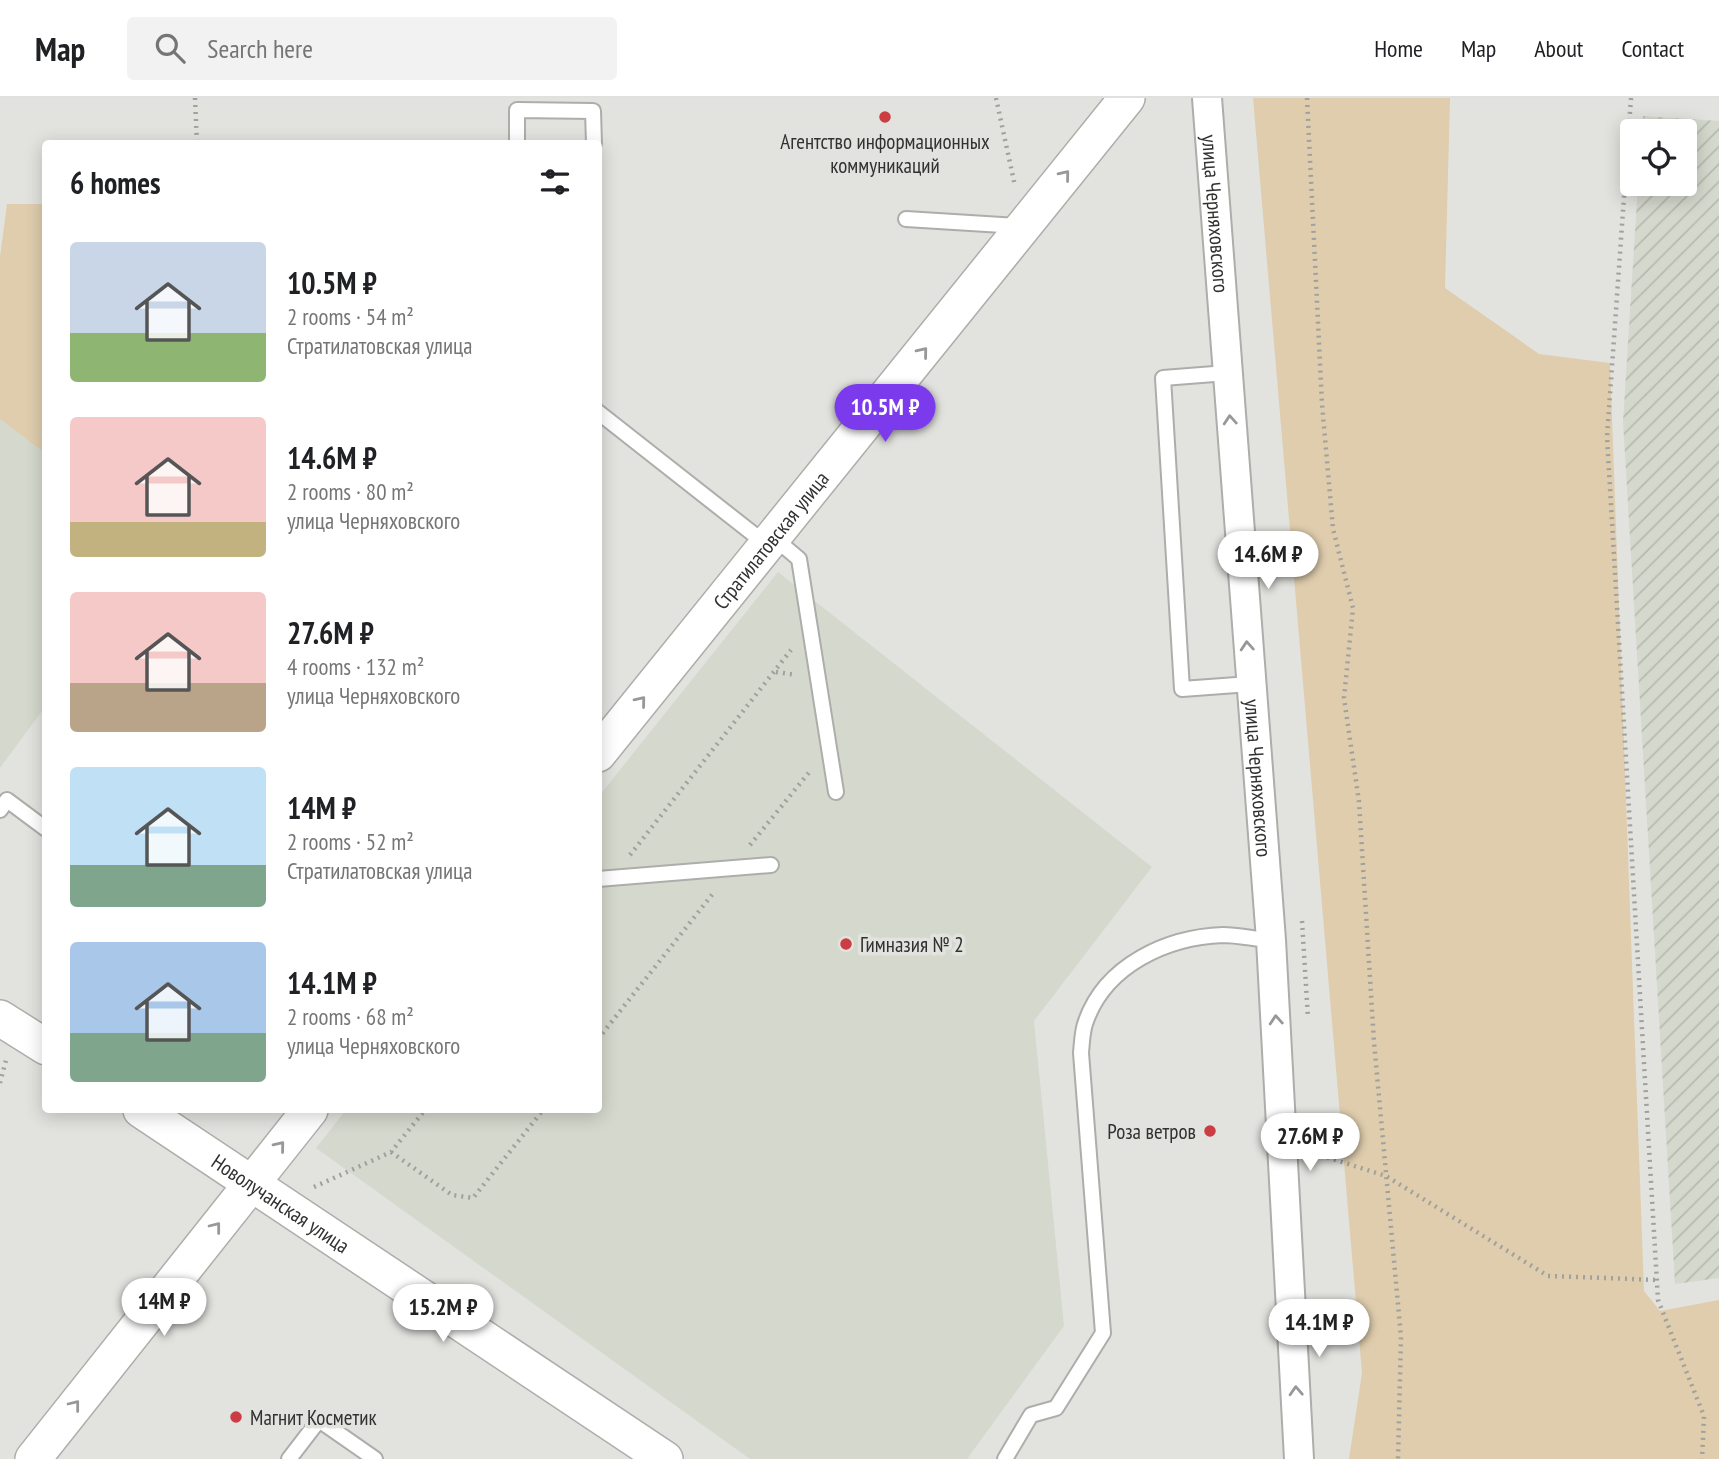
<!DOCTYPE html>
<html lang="en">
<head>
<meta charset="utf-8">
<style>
	:root { --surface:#fff; --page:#f2f2f2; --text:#202124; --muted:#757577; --line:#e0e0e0; --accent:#7c3aed }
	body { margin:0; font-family:"PT Sans Narrow",sans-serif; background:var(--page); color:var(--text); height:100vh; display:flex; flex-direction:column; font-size:26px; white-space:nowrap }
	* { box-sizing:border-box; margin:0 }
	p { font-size:23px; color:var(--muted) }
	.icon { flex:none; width:38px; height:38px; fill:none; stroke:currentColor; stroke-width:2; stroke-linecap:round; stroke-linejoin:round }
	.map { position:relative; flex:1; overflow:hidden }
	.drawer { position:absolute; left:42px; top:42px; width:560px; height:973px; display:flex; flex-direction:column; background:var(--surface); border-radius:7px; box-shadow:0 4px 18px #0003 }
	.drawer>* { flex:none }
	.controls { position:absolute; left:1620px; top:21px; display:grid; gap:14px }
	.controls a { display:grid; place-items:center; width:77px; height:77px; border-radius:7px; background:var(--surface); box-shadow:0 4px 18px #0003; font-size:35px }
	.price { position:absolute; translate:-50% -60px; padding:0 16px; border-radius:24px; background:#fff; color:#222; font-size:23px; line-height:46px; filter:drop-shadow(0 2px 4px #0008) }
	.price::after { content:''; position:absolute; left:50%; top:42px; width:21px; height:16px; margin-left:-10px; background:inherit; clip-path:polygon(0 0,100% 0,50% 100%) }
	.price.selected { background:var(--accent); color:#fff }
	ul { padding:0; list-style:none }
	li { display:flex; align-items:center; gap:21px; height:175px; padding:0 28px }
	li span { display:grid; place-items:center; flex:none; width:196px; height:140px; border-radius:7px; color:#555 }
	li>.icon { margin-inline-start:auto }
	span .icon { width:84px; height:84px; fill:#fffc; stroke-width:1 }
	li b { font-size:30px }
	h2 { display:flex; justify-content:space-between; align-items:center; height:84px; padding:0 28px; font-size:30px }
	header { display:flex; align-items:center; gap:42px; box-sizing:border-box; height:98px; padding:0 35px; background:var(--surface); border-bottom:2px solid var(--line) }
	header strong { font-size:33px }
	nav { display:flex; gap:38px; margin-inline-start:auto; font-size:24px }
	.search { width:490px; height:63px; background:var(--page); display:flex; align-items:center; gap:18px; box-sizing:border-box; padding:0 24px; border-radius:7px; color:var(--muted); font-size:26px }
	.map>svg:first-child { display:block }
	.built { fill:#d5d8cd }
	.industrial { fill:url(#industrial-furrows) }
	.green { fill:#dfcdad }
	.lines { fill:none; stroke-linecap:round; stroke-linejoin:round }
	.service-casing { stroke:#adaeaa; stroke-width:18 }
	.minor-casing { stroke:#adaeaa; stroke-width:32 }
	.tertiary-casing { stroke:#adaeaa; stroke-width:38 }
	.path { stroke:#a0a19e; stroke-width:4.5; stroke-dasharray:2 5; stroke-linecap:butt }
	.service { stroke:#fff; stroke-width:14 }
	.minor { stroke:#fff; stroke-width:28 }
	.tertiary { stroke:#fff; stroke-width:35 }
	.oneway { stroke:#989898 }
	.poi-dot { fill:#cb3c43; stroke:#e2e3df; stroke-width:2.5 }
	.labels { text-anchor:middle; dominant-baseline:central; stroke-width:7; stroke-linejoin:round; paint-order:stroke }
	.poi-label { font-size:21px; fill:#313130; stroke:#e2e3df; text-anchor:start }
	.street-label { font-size:21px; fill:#313130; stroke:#e2e3df }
</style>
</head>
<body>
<header>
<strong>Map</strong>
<div class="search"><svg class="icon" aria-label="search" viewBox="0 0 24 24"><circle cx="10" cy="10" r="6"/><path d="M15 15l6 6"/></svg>Search here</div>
<nav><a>Home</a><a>Map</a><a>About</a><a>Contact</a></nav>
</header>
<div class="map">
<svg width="1719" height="1361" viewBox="0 0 1719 1361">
	<defs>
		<pattern id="industrial-furrows" width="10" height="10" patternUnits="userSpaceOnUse" patternTransform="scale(1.75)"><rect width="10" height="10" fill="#d5d8cd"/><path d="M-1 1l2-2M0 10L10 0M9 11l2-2" fill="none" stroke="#b7bab0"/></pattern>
	</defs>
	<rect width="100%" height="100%" fill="#e2e3df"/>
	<path class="built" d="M0,321L46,355L45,609L0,670Z
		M778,474L1152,769L1034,923L1064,1228L967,1361H750L316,1050L346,1012H598L599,698Z"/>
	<path class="industrial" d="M1643,18L1719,23V1180L1675,1186L1623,324L1638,86H1685V33H1642Z"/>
	<path class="green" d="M1253,0H1450L1445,190L1539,256L1610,265L1644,1193L1660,1213L1719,1202V1361H1349L1362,1275Z
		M7,106H45V355L0,321V159Z"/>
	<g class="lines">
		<g class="service-casing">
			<path id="service" d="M517,46V12L593,13L594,46
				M906,121L1019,128
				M1227,275L1163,280L1182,591L1250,586
				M598,314L766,446
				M773,439L799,461L836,694
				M0,712L7,702L46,731
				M598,781L771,767
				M289,1361L319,1322L375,1361
				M1005,1361L1031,1317L1056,1310L1103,1235L1081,955C1082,945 1082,933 1086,923C1106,867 1167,839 1223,837C1238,837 1255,841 1271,842"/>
		</g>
		<g class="minor-casing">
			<g id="minor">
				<path id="s1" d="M1207,0L1271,842L1299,1361"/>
			</g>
		</g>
		<g class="tertiary-casing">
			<g id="tertiary">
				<path id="s2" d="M598,656L1127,0"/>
				<path d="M0,920L46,949"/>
				<path id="s3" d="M141,1012L665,1361"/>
				<path d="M33,1361L310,1012"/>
			</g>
		</g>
		<path class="path" d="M195,0L197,46
			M996,0L1015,88
			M1307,0L1322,306L1333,431L1353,510L1344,600L1359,704L1374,944L1401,1239L1398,1361
			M1631,0L1607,339L1658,1202L1704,1318L1702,1361
			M776,574L796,577
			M750,747L811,672
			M630,757L791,552
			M1302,823L1308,920
			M598,941L715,793
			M0,985L6,962
			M391,1054L452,1097L473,1100L543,1012
			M1314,1055L1386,1078L1548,1178L1658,1182
			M314,1089L391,1054L425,1012"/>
		<use href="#service" class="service"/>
		<use href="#minor" class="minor"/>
		<use href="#tertiary" class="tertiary"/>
	</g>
	<defs><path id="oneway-chevron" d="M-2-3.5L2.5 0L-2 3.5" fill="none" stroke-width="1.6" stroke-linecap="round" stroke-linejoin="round" transform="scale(1.75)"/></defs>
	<g class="oneway">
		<use href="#oneway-chevron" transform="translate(1065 77) rotate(-51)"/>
		<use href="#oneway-chevron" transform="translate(923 254) rotate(-51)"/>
		<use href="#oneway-chevron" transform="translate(1230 322) rotate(-94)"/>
		<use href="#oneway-chevron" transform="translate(1247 548) rotate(-94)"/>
		<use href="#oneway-chevron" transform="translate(641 603) rotate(-51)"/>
		<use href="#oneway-chevron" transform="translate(1276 922) rotate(-94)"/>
		<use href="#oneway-chevron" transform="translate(280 1048) rotate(-51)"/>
		<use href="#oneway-chevron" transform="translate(216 1129) rotate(-52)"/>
		<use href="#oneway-chevron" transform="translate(1296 1293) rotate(-93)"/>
		<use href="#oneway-chevron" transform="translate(75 1307) rotate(-52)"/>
	</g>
	<g class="poi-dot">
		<circle cx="885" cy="19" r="7"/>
		<circle cx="846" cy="846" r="7"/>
		<circle cx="1210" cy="1033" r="7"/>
		<circle cx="236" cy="1319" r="7"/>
	</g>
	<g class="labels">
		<g class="poi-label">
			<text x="885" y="43" text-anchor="middle">Агентство информационных<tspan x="885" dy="24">коммуникаций</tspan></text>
			<text x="860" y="846">Гимназия № 2</text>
			<text x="1196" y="1033" text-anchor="end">Роза ветров</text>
			<text x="250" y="1319">Магнит Косметик</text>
		</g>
		<g class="street-label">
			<text stroke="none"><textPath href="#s1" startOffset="116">улица Черняховского</textPath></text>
			<text stroke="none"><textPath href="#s2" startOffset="275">Стратилатовская улица</textPath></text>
			<text stroke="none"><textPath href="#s1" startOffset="682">улица Черняховского</textPath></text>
			<text stroke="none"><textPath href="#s3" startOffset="168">Новолучанская улица</textPath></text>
		</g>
	</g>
</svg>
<div class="controls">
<a><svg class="icon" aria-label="locate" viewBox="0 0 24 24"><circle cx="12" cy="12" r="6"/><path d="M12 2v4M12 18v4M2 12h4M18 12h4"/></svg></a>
</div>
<b class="price selected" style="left:885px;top:346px">10.5M ₽</b>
<b class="price" style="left:1268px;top:493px">14.6M ₽</b>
<b class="price" style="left:1310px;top:1075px">27.6M ₽</b>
<b class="price" style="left:164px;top:1240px">14M ₽</b>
<b class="price" style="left:443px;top:1246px">15.2M ₽</b>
<b class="price" style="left:1319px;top:1261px">14.1M ₽</b>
<section class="drawer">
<h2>6 homes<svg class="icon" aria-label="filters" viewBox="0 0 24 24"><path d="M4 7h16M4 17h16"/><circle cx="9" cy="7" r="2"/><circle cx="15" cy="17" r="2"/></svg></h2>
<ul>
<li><span style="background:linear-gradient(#c9d6e8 65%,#8fb573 0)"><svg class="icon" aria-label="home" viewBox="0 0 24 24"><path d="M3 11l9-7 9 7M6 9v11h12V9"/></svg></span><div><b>10.5M ₽</b><p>2 rooms · 54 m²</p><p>Стратилатовская улица</p></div></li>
<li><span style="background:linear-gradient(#f6c9c9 75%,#c2b280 0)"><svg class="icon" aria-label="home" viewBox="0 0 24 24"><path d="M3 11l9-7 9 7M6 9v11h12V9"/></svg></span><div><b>14.6M ₽</b><p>2 rooms · 80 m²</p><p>улица Черняховского</p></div></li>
<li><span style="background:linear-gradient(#f6c9c9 65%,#b9a48a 0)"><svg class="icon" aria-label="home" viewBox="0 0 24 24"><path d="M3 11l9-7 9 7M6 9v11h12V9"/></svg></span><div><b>27.6M ₽</b><p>4 rooms · 132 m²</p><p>улица Черняховского</p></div></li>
<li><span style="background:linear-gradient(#bfe0f5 70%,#7fa58c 0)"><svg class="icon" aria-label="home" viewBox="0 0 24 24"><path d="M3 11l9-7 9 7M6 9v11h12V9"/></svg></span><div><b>14M ₽</b><p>2 rooms · 52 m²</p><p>Стратилатовская улица</p></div></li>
<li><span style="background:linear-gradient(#a9c7e8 65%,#7fa58c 0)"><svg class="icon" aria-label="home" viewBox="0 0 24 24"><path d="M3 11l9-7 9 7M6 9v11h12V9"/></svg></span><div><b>14.1M ₽</b><p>2 rooms · 68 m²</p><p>улица Черняховского</p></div></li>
</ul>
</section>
</div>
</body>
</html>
